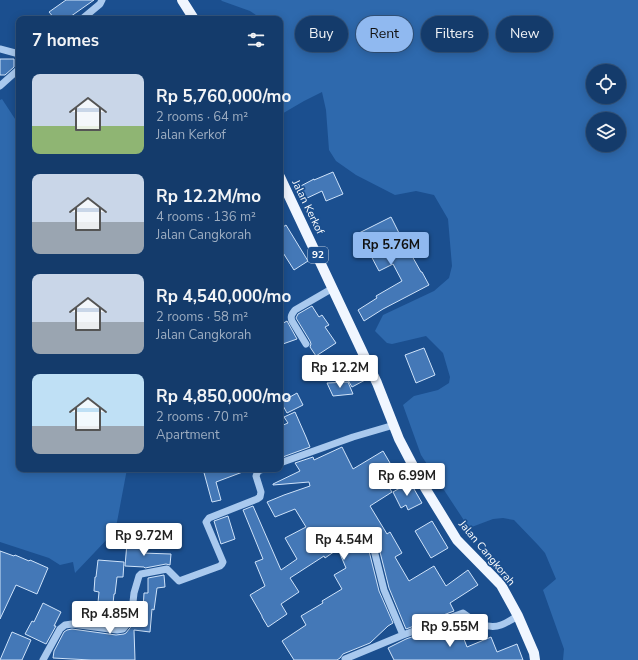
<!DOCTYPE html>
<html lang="en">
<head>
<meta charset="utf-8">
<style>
	:root { --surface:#143b6b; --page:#214673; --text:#f1f3f6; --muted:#9dadc1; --line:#33557e; --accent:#90b9f0 }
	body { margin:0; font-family:"Nunito Sans",sans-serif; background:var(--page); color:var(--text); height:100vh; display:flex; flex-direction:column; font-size:15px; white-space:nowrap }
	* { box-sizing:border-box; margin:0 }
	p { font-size:13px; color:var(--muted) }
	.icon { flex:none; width:22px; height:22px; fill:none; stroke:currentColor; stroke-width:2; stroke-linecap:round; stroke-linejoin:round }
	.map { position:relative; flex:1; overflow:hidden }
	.drawer { position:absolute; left:16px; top:16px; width:267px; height:456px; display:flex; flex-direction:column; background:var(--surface); border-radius:8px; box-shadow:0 2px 10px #0003,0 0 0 1px var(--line) }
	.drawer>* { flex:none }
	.guide { position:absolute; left:295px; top:16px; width:283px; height:36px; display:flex; gap:8px }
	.fabs { position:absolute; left:586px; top:64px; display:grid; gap:8px }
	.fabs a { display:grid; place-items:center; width:40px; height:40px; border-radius:50%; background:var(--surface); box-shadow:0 2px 10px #0003,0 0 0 1px var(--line); font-size:20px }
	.price { position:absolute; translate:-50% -34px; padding:0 9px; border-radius:4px; background:#fff; color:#222; font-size:13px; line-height:26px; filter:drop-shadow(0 1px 2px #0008) }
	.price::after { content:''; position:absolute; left:50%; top:24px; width:12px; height:9px; margin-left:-6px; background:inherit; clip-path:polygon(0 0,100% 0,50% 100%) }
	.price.selected { background:var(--accent); color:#111 }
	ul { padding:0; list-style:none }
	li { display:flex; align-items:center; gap:12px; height:100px; padding:0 16px }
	li span { display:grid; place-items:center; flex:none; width:112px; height:80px; border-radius:8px; color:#555 }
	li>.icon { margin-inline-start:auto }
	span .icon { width:48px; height:48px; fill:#fffc; stroke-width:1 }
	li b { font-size:17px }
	h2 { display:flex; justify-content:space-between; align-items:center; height:48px; padding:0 16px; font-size:17px }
	.pill { padding:0 14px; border-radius:18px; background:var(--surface); box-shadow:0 2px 10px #0003,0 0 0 1px var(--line); font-size:14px; line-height:36px }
	.pill.selected { background:var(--accent); color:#111 }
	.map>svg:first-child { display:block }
	.green { fill:#2e69ad; fill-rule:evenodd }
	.building { fill:#4478b7; stroke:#cfe3fa }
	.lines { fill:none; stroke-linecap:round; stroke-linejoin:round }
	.minor { stroke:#a9c9ee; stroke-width:7 }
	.major { stroke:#f0f6ff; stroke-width:10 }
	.labels { text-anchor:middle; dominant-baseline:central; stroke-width:3.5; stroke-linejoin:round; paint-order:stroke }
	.shield { fill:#1b4f8f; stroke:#bbcadd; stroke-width:1 }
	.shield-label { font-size:10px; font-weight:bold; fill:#fff }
	.street-label { font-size:11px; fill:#fff; stroke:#1b4f8f }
</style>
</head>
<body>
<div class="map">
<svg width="638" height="660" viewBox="0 0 638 660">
	<rect width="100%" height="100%" fill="#1b4f8f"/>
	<path class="green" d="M221,0H638V660H563L564,649L543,590L556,579L545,553L538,545L514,520L503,518L493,519L469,528L421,455L403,405L414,396L438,390L449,383L450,377L443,353L426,336L392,344L387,343L375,331L383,315L434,291L449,278L452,266L448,219L434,195L416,191L395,195L356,175L336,161L329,150L326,110L322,92L304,101L280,115V19H262L250,11L222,1ZM593,71H619V97H593ZM593,119H619V145H593Z
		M2,99L19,125V469H127L117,522L113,533L75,573L73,562L60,565L49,558L0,542V100Z"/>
	<path class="building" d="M66,0H94L67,19H55L49,12Z
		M0,59H14V67L5,75H0Z
		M333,172L343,194L326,201L322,191L303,200L297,188L314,179V180Z
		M391,217L411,257L412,256L421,272H422L429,285L383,309L364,321L358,310L377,298L376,296L402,281L393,264L379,271L359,233Z
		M286,225L308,261L294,270L280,248V229Z
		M312,306L319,317L322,315L329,325L325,327L336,343L316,356L310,347L311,344L310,341L296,318L298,314Z
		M287,321L297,339L280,345V325Z
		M424,348L435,375L416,383L405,355Z
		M355,357L367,379L352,387L339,365Z
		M348,382L353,394L333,396L327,383Z
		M297,393L303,405L287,413L281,402Z
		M295,412L306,437L310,447L280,458V431L283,430L281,426L288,423L284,417Z
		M342,447L353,469L383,451L390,463L378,470L392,492L370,506L387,534L390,532L402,553L395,557L409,581L434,566L446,586L468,570L478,585L450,603L454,611L406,629L389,588L377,540L374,537H370L367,540V543L379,591L393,623L388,626L370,643L343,654L340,658L337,660H294L282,641L306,625L301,616L323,603L322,601L342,589L334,575L346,568L338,549L325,558L324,556L290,578L299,592L281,604L287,614L268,627L262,617V616L250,595L265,586L255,562L263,559L243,510L253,506L281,570L297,559L285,538L306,527L295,509L275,517L267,502L284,495L310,486L309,482L273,485V484L300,471L295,463L313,457L314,460Z
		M203,469H248V470L216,482L221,500L212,502Z
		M410,482L422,503L408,510L406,505L401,508L393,492Z
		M228,516L235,539L221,544L214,521Z
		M432,521L448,548L431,558L415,531Z
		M127,543H143L142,553L171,554L170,565L166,564L145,568L144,567L125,566Z
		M0,551L14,556L15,555L29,561L30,560L48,568L37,594L16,585L0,619Z
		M98,560L124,562L123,577H117L115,594H114L112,614L125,615L123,621L120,624L117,625L79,620L81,612L97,613L99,592L94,591L95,577H96Z
		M164,575L165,587L157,588L154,610L152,609L150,632L134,630L135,660H91L53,658L54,651L64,632L67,630L72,629L116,635L124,634L126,633L133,624L136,610H143L144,593H148V578Z
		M43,603L61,612L54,626H56L46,644L25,634L32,621L34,622Z
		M451,623L457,636L462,634L467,647L491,637L497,652L517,644L523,660H394L388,648L406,639Z
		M12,632L31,640L22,660H0Z"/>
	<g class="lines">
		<path class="minor" d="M82,19L100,4L102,0
			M0,49L19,54
			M0,86L19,69
			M306,344L292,321C290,316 292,314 295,310L333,288
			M280,463L353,437L394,425
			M372,542L384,590L403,635
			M345,659L403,635L463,613C474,621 487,630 501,625C507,623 512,619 518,616
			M43,660L60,629L65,625L72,624L117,630L123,629L128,623L133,602L134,593L139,576L141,574L167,569L179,581L220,566L222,564L223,562L206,522L209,518L257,499L260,497L261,492L256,476L258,471L264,469"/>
		<path class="major" d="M182,0L194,19
			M280,177L377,383L399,439L422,483L457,540L501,585L518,616L534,653L535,660"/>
	</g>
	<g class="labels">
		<rect class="shield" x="308" y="247" width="20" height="16" rx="3"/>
		<g class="shield-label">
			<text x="318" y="255">92</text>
		</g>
		<g class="street-label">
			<text transform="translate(308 207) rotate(64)">Jalan Kerkof</text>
			<text transform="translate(487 553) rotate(50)">Jalan Cangkorah</text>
		</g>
	</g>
</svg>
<div class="fabs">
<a><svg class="icon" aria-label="locate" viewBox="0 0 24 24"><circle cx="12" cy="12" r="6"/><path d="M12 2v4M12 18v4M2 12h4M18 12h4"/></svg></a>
<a><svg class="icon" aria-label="layers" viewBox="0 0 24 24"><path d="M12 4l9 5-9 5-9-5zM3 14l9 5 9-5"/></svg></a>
</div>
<b class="price selected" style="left:391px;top:266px">Rp 5.76M</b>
<b class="price" style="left:340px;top:389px">Rp 12.2M</b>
<b class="price" style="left:407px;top:497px">Rp 6.99M</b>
<b class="price" style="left:144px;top:557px">Rp 9.72M</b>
<b class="price" style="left:344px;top:561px">Rp 4.54M</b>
<b class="price" style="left:110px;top:635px">Rp 4.85M</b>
<b class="price" style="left:450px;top:648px">Rp 9.55M</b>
<div class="guide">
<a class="pill">Buy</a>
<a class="pill selected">Rent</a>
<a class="pill">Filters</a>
<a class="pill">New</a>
</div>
<section class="drawer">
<h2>7 homes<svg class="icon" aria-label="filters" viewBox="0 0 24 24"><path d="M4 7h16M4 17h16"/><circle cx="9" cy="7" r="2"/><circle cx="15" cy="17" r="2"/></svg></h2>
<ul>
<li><span style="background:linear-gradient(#c9d6e8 65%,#8fb573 0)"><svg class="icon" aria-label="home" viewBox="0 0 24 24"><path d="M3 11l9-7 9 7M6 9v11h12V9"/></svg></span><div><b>Rp 5,760,000/mo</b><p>2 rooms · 64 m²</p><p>Jalan Kerkof</p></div></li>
<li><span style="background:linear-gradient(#c9d6e8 60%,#9aa5b1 0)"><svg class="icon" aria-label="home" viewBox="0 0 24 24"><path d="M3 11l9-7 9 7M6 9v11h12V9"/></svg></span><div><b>Rp 12.2M/mo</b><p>4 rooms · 136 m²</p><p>Jalan Cangkorah</p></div></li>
<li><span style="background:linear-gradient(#c9d6e8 60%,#9aa5b1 0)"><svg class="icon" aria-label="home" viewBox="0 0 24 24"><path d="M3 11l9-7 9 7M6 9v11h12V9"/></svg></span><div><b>Rp 4,540,000/mo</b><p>2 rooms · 58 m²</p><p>Jalan Cangkorah</p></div></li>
<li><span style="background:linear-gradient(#bfe0f5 65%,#9aa5b1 0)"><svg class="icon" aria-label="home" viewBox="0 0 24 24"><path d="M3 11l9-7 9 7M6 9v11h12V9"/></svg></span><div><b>Rp 4,850,000/mo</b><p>2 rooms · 70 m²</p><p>Apartment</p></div></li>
</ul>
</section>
</div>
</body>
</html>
